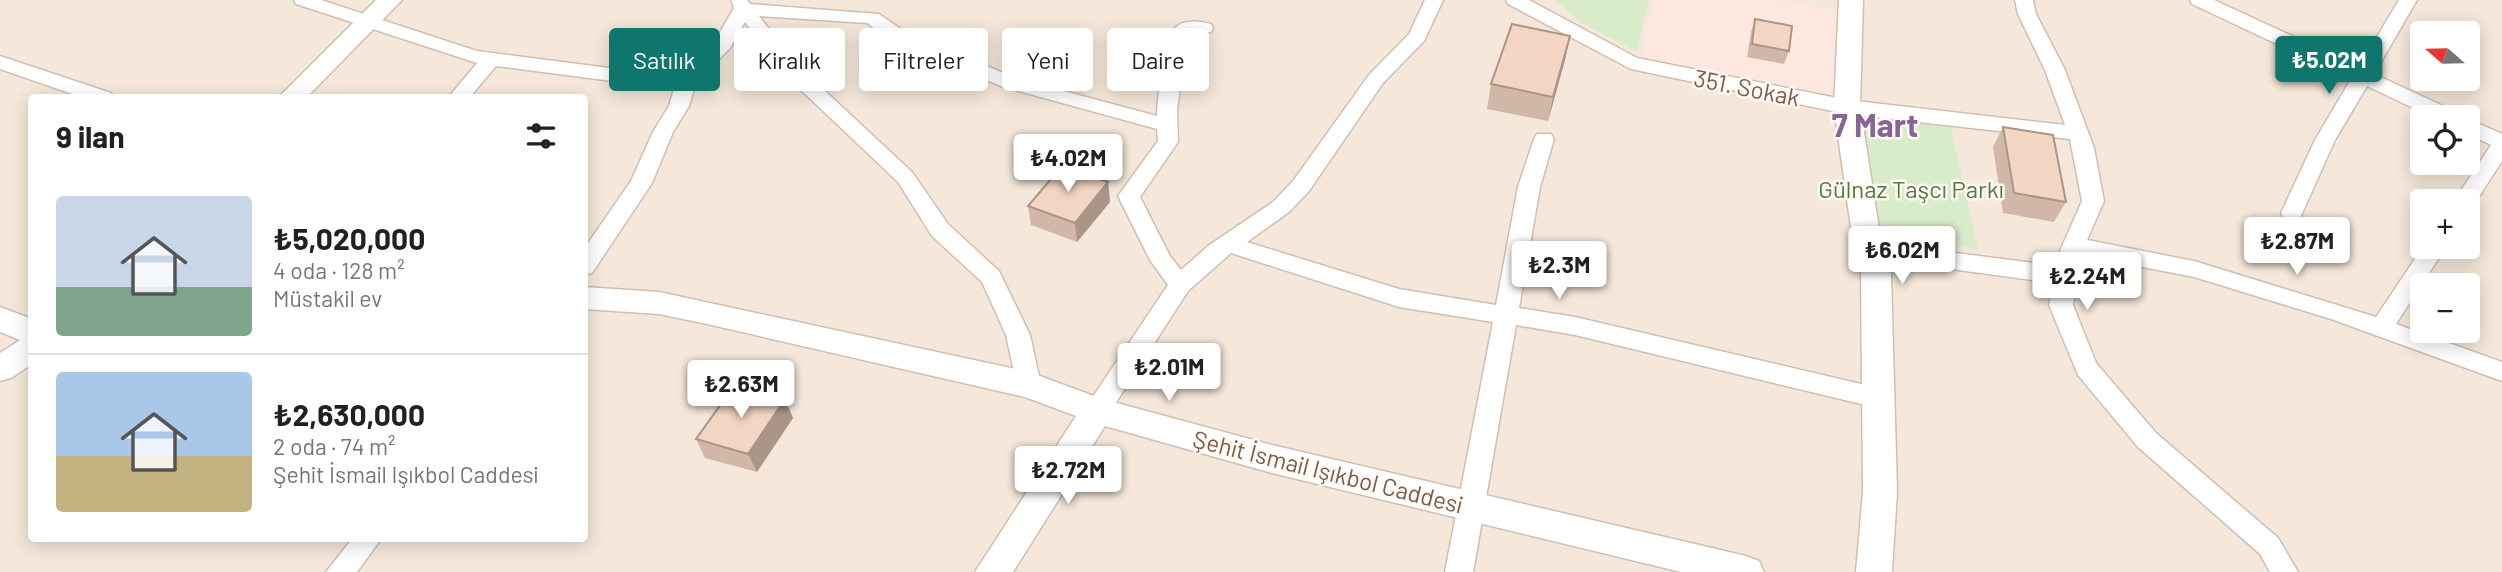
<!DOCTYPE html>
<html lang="tr">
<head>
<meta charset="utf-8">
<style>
	:root { --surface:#fff; --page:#f6f6f6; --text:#202124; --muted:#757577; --line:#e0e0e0; --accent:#0f766e }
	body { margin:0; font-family:Barlow,sans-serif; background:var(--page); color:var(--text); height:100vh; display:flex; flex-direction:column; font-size:26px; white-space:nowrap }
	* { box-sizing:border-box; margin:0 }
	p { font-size:23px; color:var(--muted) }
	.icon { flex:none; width:38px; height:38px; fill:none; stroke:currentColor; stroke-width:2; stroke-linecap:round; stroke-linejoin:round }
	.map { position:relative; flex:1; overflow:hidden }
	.panel { position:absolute; left:28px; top:94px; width:560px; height:448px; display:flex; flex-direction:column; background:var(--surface); border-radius:7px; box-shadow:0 4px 18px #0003 }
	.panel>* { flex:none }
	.guide { position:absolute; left:609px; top:28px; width:665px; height:63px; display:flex; gap:14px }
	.needle { width:46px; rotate:290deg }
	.tools { position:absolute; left:2410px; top:21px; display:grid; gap:14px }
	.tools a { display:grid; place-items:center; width:70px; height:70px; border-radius:7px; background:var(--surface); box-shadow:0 4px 18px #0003; font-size:35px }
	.price { position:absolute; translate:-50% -60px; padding:0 16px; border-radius:7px; background:#fff; color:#222; font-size:23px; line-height:46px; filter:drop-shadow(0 2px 4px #0008) }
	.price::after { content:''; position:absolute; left:50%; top:42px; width:21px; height:16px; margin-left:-10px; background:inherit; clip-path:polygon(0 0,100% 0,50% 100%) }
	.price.on { background:var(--accent); color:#fff }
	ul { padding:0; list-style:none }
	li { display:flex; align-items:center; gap:21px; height:175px; padding:0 28px }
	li+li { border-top:2px solid var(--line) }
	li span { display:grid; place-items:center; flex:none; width:196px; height:140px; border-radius:7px; color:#555 }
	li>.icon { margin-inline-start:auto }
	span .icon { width:84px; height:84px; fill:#fffc; stroke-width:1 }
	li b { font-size:30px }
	h2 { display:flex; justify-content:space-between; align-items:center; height:84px; padding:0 28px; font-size:30px }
	.chip { padding:0 24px; border-radius:7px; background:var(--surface); box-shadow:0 4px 18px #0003; font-size:24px; line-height:63px }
	.chip.on { background:var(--accent); color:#fff }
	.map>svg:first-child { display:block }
	.residential { fill:#f5e8da; fill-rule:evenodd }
	.commercial { fill:#fde8e0 }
	.green { fill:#d8ecc9 }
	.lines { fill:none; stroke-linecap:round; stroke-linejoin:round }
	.minor-casing { stroke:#d1beb0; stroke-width:3 }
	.tertiary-casing { stroke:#d1beb0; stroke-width:3 }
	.minor { fill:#fff; fill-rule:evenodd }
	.tertiary { fill:#fff; fill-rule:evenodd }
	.wall { fill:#d1b7a8 }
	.shaded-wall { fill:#aa9588 }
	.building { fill:#f3d5c3; stroke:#aa9588; stroke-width:2 }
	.labels { text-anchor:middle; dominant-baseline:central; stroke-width:5; stroke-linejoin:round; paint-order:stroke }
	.street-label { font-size:24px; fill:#7a5c4d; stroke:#fffaf3 }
	.park-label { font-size:24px; fill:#537a41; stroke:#fffaf3 }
	.district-label { font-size:32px; font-weight:bold; fill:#846695; stroke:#fffaf3 }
</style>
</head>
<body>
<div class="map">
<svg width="2502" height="572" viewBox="0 0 2502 572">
	<rect width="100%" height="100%" fill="#fdf6ec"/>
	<path class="residential" d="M0,0H2502V572H0ZM2422,33H2468V79H2422ZM32,98H584V539H32ZM2422,117H2468V163H2422ZM2422,201H2468V247H2422ZM2422,285H2468V331H2422Z"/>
	<path class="commercial" d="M1653,0H1776L1839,11L1835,98L1640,61Z"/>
	<path class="green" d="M1554,0H1649L1637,52L1580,22Z
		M1847,107L1949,119L1978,249L1866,235Z"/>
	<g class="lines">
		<g class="minor-casing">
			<path id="minor" d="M294,0H321L477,51L679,77L715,41L734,8L731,0H747L750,4L879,14L902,30L1015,78L1157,116C1157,100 1165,40 1174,29C1183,19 1200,21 1211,24L1213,28L1211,32L1190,35L1184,57L1177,110L1178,142L1140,197L1170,256L1181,270L1208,246L1273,202L1293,181L1369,75L1409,34L1425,0H1443L1424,41L1383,83L1309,191L1289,212L1247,242L1399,289L1496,305L1518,187L1534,139L1537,134H1551L1554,139L1540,187L1519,308L1575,317L1878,388L1887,391L1890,398L1887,405L1878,408L1575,335L1516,325L1473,572H1445L1493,322L1399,307L1231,253L1188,291L1106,418L1097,421L1088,418L1085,411L1088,404L1168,285L1150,260L1118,196L1158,141L1157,129L1001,86L888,38L867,23L759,16L796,64L912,172L948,224L999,271L1030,335L1041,385L1038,392L1029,395L1020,392L1017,385L1006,335L982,282L932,236L898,182L782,72L745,22L730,48L696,82L689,106L673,132L652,183L592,273L584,275V249L631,181L653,132L669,106L674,89L496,66L469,98H448L477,63L296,4Z
				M1506,0H1529L1637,58L1847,100L2065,125L2045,70L2018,14L2015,0H2033L2036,14L2065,70L2094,148L2104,201L2087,240L2194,261L2376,317L2423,247H2446L2396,324L2502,362V381L2331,319L2194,277L2081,255L2073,305L2096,363L2156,433L2278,538L2298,572H2270L2260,554L2138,447L2078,375L2049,305L2054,283L1870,258L1862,256L1859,250L1862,244L1870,242L2057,266L2060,251L2082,201L2070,139L1847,114L1631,69L1508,4Z
				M2190,0H2214L2359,67L2399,0H2417L2374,74L2456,112L2459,117H2432L2367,86L2335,140L2300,218L2292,221L2284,218L2281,213L2315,140L2351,79L2192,4Z
				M0,56L111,93L114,98H84L0,69Z
				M2468,119L2502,134V161L2473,206L2468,208V201H2454L2491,145L2468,134Z
				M352,539H381L357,572H326Z"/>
		</g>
		<g class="tertiary-casing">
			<path id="tertiary" d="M376,0H402L306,98H278Z
				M1839,0H1863L1860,107L1880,235L1891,274L1897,492L1892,572H1856L1863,492L1861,274L1852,235L1834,107Z
				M584,287L659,292L1029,372L1102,399L1272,445L1746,556L1759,561L1764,572H1681L1272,473L1105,426L1013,572H975L1076,416L1025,397L707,324L659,314L584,309Z
				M0,307L32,319V364L11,378L0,381V353L20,340L0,332Z"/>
		</g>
		<use href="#minor" class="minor"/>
		<use href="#tertiary" class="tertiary"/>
	</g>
	<path class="wall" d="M1755,19L1789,51L1784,64L1747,57L1751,32Z
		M1570,36L1565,60L1548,121L1487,109L1491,84Z
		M2003,127L2066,202L2054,222L2003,213L1993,147Z
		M1108,182L1110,202L1077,242L1031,225L1028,206Z
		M785,399L793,418L757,472L705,458L696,439Z"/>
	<path class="shaded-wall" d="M1570,36L1565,60L1548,121L1553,97Z
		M1108,182L1110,202L1077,242L1075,223Z
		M785,399L793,418L757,472L748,454Z"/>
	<path class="building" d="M1755,19L1792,26L1789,51L1752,44Z
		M1512,24L1570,36L1553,97L1491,84Z
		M2003,127L2053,135L2066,202L2014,193Z
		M1062,166L1108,182L1075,223L1028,206Z
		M734,386L785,399L748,454L696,439Z"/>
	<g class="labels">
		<g class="street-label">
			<text transform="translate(1747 87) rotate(11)">351. Sokak</text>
			<text transform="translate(1328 471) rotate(14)">Şehit İsmail Işıkbol Caddesi</text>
		</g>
		<g class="park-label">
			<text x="1911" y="188">Gülnaz Taşcı Parkı</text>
		</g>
		<g class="district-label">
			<text x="1875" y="124">7 Mart</text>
		</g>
	</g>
</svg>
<div class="tools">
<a><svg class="needle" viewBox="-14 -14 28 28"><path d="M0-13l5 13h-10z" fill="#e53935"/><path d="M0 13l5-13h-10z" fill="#757577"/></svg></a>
<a><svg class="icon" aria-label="locate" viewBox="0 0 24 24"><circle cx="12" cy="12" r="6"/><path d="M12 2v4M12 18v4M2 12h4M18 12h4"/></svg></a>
<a>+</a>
<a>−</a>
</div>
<b class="price on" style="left:2329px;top:96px">₺5.02M</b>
<b class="price" style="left:1068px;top:194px">₺4.02M</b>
<b class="price" style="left:2297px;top:277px">₺2.87M</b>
<b class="price" style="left:1902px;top:286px">₺6.02M</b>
<b class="price" style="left:1559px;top:301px">₺2.3M</b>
<b class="price" style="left:2087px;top:312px">₺2.24M</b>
<b class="price" style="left:1169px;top:403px">₺2.01M</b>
<b class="price" style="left:741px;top:420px">₺2.63M</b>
<b class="price" style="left:1068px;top:506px">₺2.72M</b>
<div class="guide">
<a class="chip on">Satılık</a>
<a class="chip">Kiralık</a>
<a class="chip">Filtreler</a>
<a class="chip">Yeni</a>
<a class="chip">Daire</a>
</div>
<section class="panel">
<h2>9 ilan<svg class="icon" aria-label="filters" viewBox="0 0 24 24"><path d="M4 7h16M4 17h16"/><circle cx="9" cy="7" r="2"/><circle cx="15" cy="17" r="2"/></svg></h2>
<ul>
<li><span style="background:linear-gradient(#c9d6e8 65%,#7fa58c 0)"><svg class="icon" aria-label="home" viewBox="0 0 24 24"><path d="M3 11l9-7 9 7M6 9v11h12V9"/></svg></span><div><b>₺5,020,000</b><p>4 oda · 128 m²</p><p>Müstakil ev</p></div></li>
<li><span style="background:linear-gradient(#a9c7e8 60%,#c2b280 0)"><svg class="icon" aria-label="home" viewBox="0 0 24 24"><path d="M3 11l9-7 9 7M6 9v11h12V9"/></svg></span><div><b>₺2,630,000</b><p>2 oda · 74 m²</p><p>Şehit İsmail Işıkbol Caddesi</p></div></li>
</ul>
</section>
</div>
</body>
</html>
